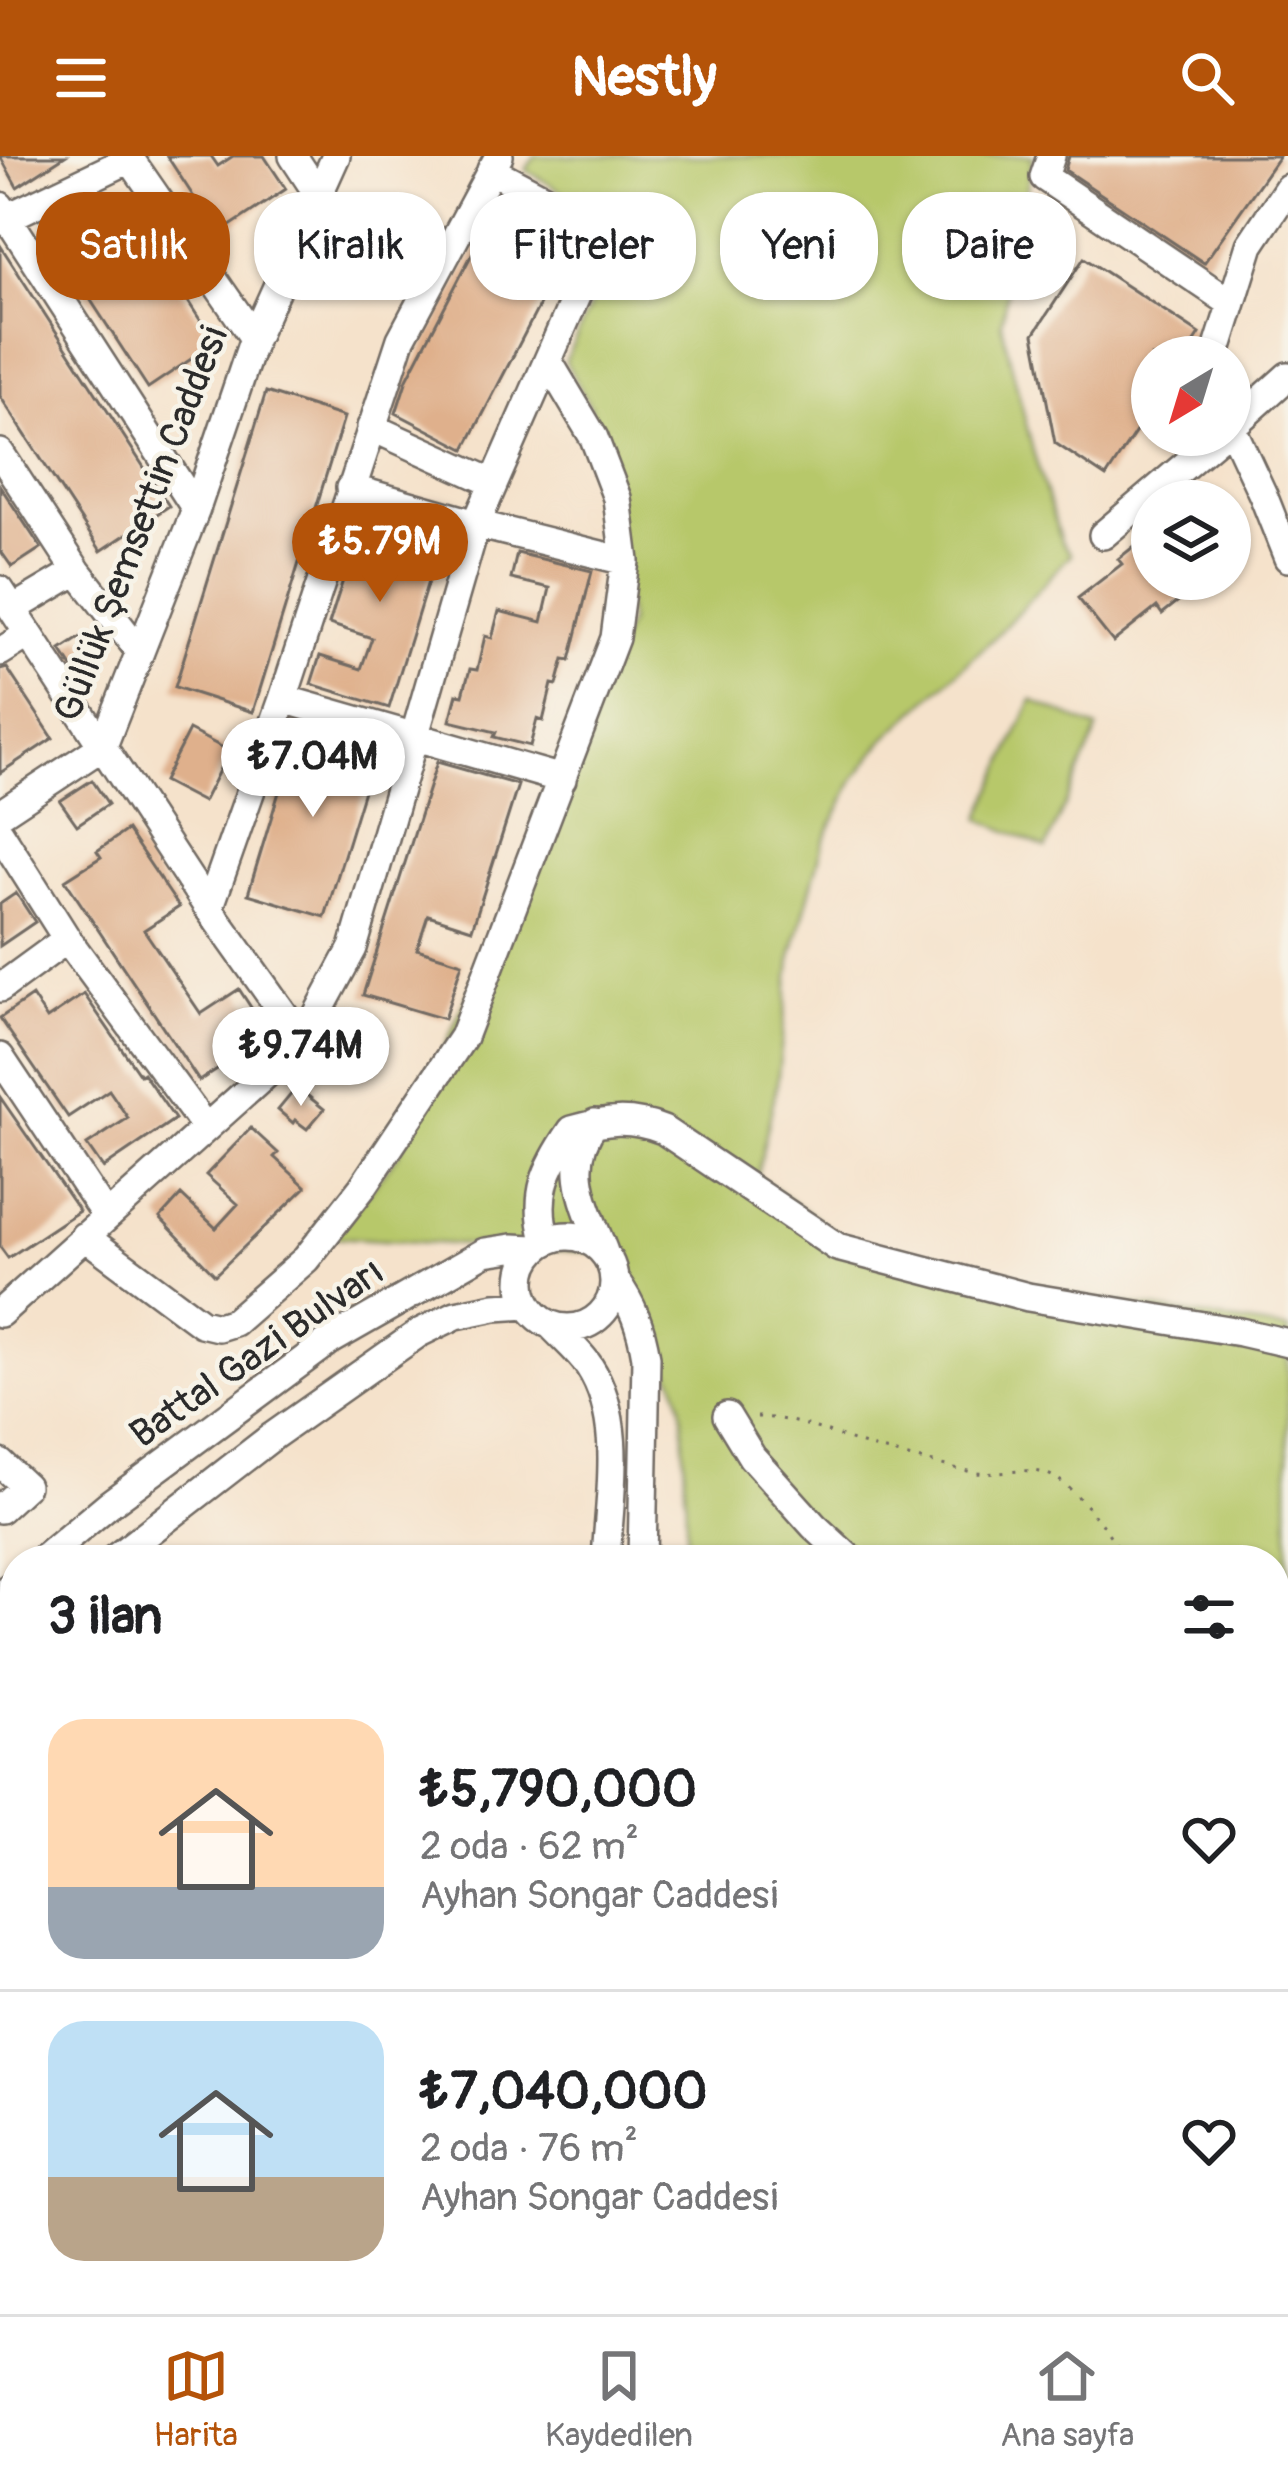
<!DOCTYPE html>
<html lang="tr">
<head>
<meta charset="utf-8">
<style>
	:root { --surface:#fff; --page:#f2f2f2; --text:#202124; --muted:#757577; --line:#e0e0e0; --accent:#b45309 }
	body { margin:0; font-family:Pangolin,sans-serif; background:var(--page); color:var(--text); height:100vh; display:flex; flex-direction:column; font-size:45px; white-space:nowrap }
	* { box-sizing:border-box; margin:0 }
	p { font-size:39px; color:var(--muted) }
	.icon { flex:none; width:66px; height:66px; fill:none; stroke:currentColor; stroke-width:2; stroke-linecap:round; stroke-linejoin:round }
	.map { position:relative; flex:1; overflow:hidden }
	.side { position:absolute; left:0px; top:1389px; width:1290px; height:771px; display:flex; flex-direction:column; background:var(--surface); border-radius:48px 48px 0 0; box-shadow:0 3px 9px #0004 }
	.side>* { flex:none }
	.top-card { position:absolute; left:36px; top:36px; width:1218px; height:108px; display:flex; gap:24px }
	.needle { width:78px; rotate:218deg }
	.controls { position:absolute; left:1131px; top:180px; display:grid; gap:24px }
	.controls a { display:grid; place-items:center; width:120px; height:120px; border-radius:50%; background:var(--surface); box-shadow:0 3px 9px #0004; font-size:60px }
	.price { position:absolute; translate:-50% -102px; padding:0 27px; border-radius:42px; background:#fff; color:#222; font-size:39px; line-height:78px; filter:drop-shadow(0 3px 6px #0008) }
	.price::after { content:''; position:absolute; left:50%; top:72px; width:36px; height:27px; margin-left:-18px; background:inherit; clip-path:polygon(0 0,100% 0,50% 100%) }
	.price.selected { background:var(--accent); color:#fff }
	ul { padding:0; list-style:none }
	li { display:flex; align-items:center; gap:36px; height:300px; padding:0 48px }
	li+li { border-top:3px solid var(--line) }
	li span { display:grid; place-items:center; flex:none; width:336px; height:240px; border-radius:36px; color:#555 }
	li>.icon { margin-inline-start:auto }
	span .icon { width:144px; height:144px; fill:#fffc; stroke-width:1 }
	li b { font-size:51px }
	h2 { display:flex; justify-content:space-between; align-items:center; height:144px; padding:0 48px; font-size:51px }
	.pill { padding:0 42px; border-radius:48px; background:var(--surface); box-shadow:0 3px 9px #0004; font-size:42px; line-height:108px }
	.pill.selected { background:var(--accent); color:#fff }
	header { display:flex; justify-content:space-between; align-items:center; height:156px; padding:0 48px; background:var(--accent); color:#fff; font-size:54px; font-weight:800 }
	.menu { display:flex; justify-content:space-around; align-items:center; height:168px; border-top:3px solid var(--line); background:var(--surface); font-size:33px; color:var(--muted) }
	.menu a { display:grid; justify-items:center; gap:6px }
	.menu .selected { color:var(--accent) }
	.map>svg:first-child { display:block }
	.green { fill:#b7c86b; stroke:#717a4b; stroke-width:3 }
	.building { fill:#dfb08c }
	.lines { fill:none; stroke-linecap:round; stroke-linejoin:round }
	.minor-casing { stroke:#726b63; stroke-width:32 }
	.path { stroke:#726b63; stroke-width:3; stroke-dasharray:3 9; stroke-linecap:butt }
	.minor { stroke:#fff; stroke-width:27 }
	.labels { text-anchor:middle; dominant-baseline:central; stroke-width:9; stroke-linejoin:round; paint-order:stroke }
	.street-label { font-size:39px; fill:#2b2b2b; stroke:#f7f3e8 }
</style>
</head>
<body>
<header><svg class="icon" aria-label="menu" viewBox="0 0 24 24"><path d="M4 6h16M4 12h16M4 18h16"/></svg>Nestly<svg class="icon" aria-label="search" viewBox="0 0 24 24"><circle cx="10" cy="10" r="6"/><path d="M15 15l6 6"/></svg></header>
<div class="map">
<svg width="1288" height="2158" viewBox="0 0 1288 2158">
	<rect width="100%" height="100%" fill="#f7f3e8"/>
	<filter id="ink" filterUnits="userSpaceOnUse"><feTurbulence type="fractalNoise" baseFrequency=".00833" numOctaves="2"/><feDisplacementMap in="SourceGraphic" scale="24" xChannelSelector="R" yChannelSelector="G"/><feConvolveMatrix kernelMatrix="1 2 1 2 8 2 1 2 1" color-interpolation-filters="sRGB"/></filter>
	<filter id="wash" filterUnits="userSpaceOnUse"><feTurbulence type="fractalNoise" baseFrequency=".004" numOctaves="4" result="noise"/><feDisplacementMap in="SourceGraphic" scale="48" xChannelSelector="R" yChannelSelector="G"/><feGaussianBlur stdDeviation="2.7" result="paint"/><feColorMatrix in="noise" values="0 0 0 0 0 0 0 0 0 0 0 0 0 0 0 0 0 1.4 0 .05"/><feComposite in="paint" operator="in"/></filter>
	<g filter="url(#wash)">
		<rect width="100%" height="100%" fill="#f5e2cb"/>
		<path class="green" d="M535,0H1033L1001,167L1033,295L1061,386L1071,398L997,479L884,584L855,622L824,684L791,804L777,928L757,1020L847,1085L1088,1142L1288,1174V2158H665L666,2145H1275V1404H687L683,1261C677,1220 667,1208 645,1175C630,1152 620,1122 609,1097L332,1081L398,999L629,466L591,252L565,205L625,74L526,14Z
			M1032,544L1098,573L1046,692L980,663Z"/>
		<g id="blocks">
			<path class="building" d="M0,0H65L17,31Z
				M167,0H211L218,10L233,0H264L286,33L218,78Z
				M1069,0H1279L1204,107L1065,14Z
				M502,40L534,57L528,68L570,90L465,293L396,257L407,223Z
				M129,54L215,187L148,232L47,77L79,57L93,78Z
				M0,89L169,350L101,395L0,240Z
				M1084,102L1200,178L1185,201H1152V251L1106,321L1055,287L1034,178Z
				M266,236L344,261L253,556L175,531Z
				M0,330L41,392L12,411L0,394Z
				M365,355L443,377L389,552L311,528L320,500L361,513L372,482L329,468Z
				M1152,376V423H1206L1162,458L1157,451L1113,486L1078,442L1122,408L1118,403Z
				M517,397L592,415L570,504L564,503L557,529L552,528L543,565L537,563L530,590L494,581L496,576L450,565L457,538L463,539L470,513L477,514L485,480L492,482L499,455L542,466L550,432L511,423Z
				M81,481L101,513L81,525L61,494Z
				M7,512L53,582L0,617V514Z
				M300,567L378,589L325,761L248,738Z
				M189,574L229,595L203,646L163,625Z
				M437,606L518,629L472,773L428,759L417,793L462,807L444,863L363,839Z
				M92,624L108,648L77,669L60,645Z
				M127,674L179,751L144,774L201,858L239,833L269,879L199,925L65,724L101,701L97,695Z
				M16,737L35,766L0,790V748Z
				M84,838L140,919L143,917L175,963L103,1012L87,989L128,962L109,934L68,961L0,862L32,840L47,863Z
				M297,931L324,953L307,973L295,964L293,967L278,954Z
				M0,941L79,1055L8,1102L0,1091Z
				M251,972L278,997L274,1001L306,1031L215,1119L160,1062L181,1039L216,1072L238,1048L206,1019Z"/>
		</g>
	</g>
	<g filter="url(#ink)">
		<use href="#blocks" fill-opacity="0" stroke="#726b63" stroke-width="3"/>
		<g class="lines">
			<g class="minor-casing">
				<path id="minor" d="M128,0L254,182
					M293,0L318,38
					M1051,0L1044,21L1231,147
					M0,50L196,353
					M0,65L130,3
					M1215,201L1250,89L1288,32
					M1230,268L1263,339L1288,402
					M371,271L494,327
					M1230,272L1288,220
					M0,297L77,415L140,496
					M350,332L476,368L625,405
					M1103,379L1221,279
					M0,434L209,753L303,885
					M13,453L77,415
					M0,496L29,478
					M283,543L562,623
					M0,658L103,590L196,353L254,182L336,0
					M0,677L67,783L205,971
					M209,753L283,543L401,183L499,0
					M0,832L67,783
					M0,901L106,1060
					M595,967C562,1009 587,1052 604,1096
					M522 1126a46 46 0 1 1 92 0a46 46 0 1 1-92 0Z
					M84,1080L201,1167L218,1171L234,1166L306,1103L362,1032L463,881L615,482L625,405L617,342L594,282L548,205
					M546,1084C533,1038 546,1012 572,974C606,964 630,961 663,974L837,1091L1028,1141L1240,1176L1288,1187
					M615,1124C633,1149 641,1171 646,1201L642,1404
					M0,1157L303,885L353,792L476,368L605,74L491,14
					M551,1169C563,1182 579,1195 589,1210C625,1265 609,1342 606,1404
					M727,1260L752,1301L814,1370L851,1404
					M0,1307L25,1330L0,1353
					M42,1404L109,1348L331,1184L485,1096L512,1092L535,1093
					M113,1404L273,1280L419,1177L456,1159L495,1151L528,1149
					M0,1439L15,1427
					M0,1493L15,1481
					M0,1952L15,1964
					M134,2145L139,2158
					M624,2145L627,2158
					M661,2145L665,2158
					M1124,2145L1126,2158"/>
			</g>
			<path class="path" d="M757,1261C803,1262 838,1282 881,1294C911,1302 942,1309 972,1316C999,1322 1028,1307 1054,1321C1076,1332 1113,1382 1127,1404"/>
			<use href="#minor" class="minor"/>
		</g>
	</g>
	<g class="labels">
		<g class="street-label">
			<text transform="translate(141 368) rotate(-69)">Güllük Şemsettin Caddesi</text>
			<text transform="translate(257 1197) rotate(-35)">Battal Gazi Bulvarı</text>
		</g>
	</g>
</svg>
<div class="controls">
<a><svg class="needle" viewBox="-14 -14 28 28"><path d="M0-13l5 13h-10z" fill="#e53935"/><path d="M0 13l5-13h-10z" fill="#757577"/></svg></a>
<a><svg class="icon" aria-label="layers" viewBox="0 0 24 24"><path d="M12 4l9 5-9 5-9-5zM3 14l9 5 9-5"/></svg></a>
</div>
<b class="price selected" style="left:380px;top:449px">₺5.79M</b>
<b class="price" style="left:313px;top:664px">₺7.04M</b>
<b class="price" style="left:301px;top:953px">₺9.74M</b>
<div class="top-card">
<a class="pill selected">Satılık</a>
<a class="pill">Kiralık</a>
<a class="pill">Filtreler</a>
<a class="pill">Yeni</a>
<a class="pill">Daire</a>
</div>
<section class="side">
<h2>3 ilan<svg class="icon" aria-label="filters" viewBox="0 0 24 24"><path d="M4 7h16M4 17h16"/><circle cx="9" cy="7" r="2"/><circle cx="15" cy="17" r="2"/></svg></h2>
<ul>
<li><span style="background:linear-gradient(#ffd9b3 70%,#9aa5b1 0)"><svg class="icon" aria-label="home" viewBox="0 0 24 24"><path d="M3 11l9-7 9 7M6 9v11h12V9"/></svg></span><div><b>₺5,790,000</b><p>2 oda · 62 m²</p><p>Ayhan Songar Caddesi</p></div><svg class="icon" aria-label="heart" viewBox="0 0 24 24"><path d="M12 20l-8-8c-3-5 5-10 8-4 3-6 11-1 8 4z"/></svg></li>
<li><span style="background:linear-gradient(#bfe0f5 65%,#b9a48a 0)"><svg class="icon" aria-label="home" viewBox="0 0 24 24"><path d="M3 11l9-7 9 7M6 9v11h12V9"/></svg></span><div><b>₺7,040,000</b><p>2 oda · 76 m²</p><p>Ayhan Songar Caddesi</p></div><svg class="icon" aria-label="heart" viewBox="0 0 24 24"><path d="M12 20l-8-8c-3-5 5-10 8-4 3-6 11-1 8 4z"/></svg></li>
</ul>
</section>
</div>
<nav class="menu">
<a class="selected"><svg class="icon" aria-label="map" viewBox="0 0 24 24"><path d="M3 6l6-2 6 2 6-2v14l-6 2-6-2-6 2zM9 4v14M15 6v14"/></svg>Harita</a>
<a><svg class="icon" aria-label="saved" viewBox="0 0 24 24"><path d="M7 4h10v16l-5-4-5 4z"/></svg>Kaydedilen</a>
<a><svg class="icon" aria-label="home" viewBox="0 0 24 24"><path d="M3 11l9-7 9 7M6 9v11h12V9"/></svg>Ana sayfa</a>
</nav>
</body>
</html>
